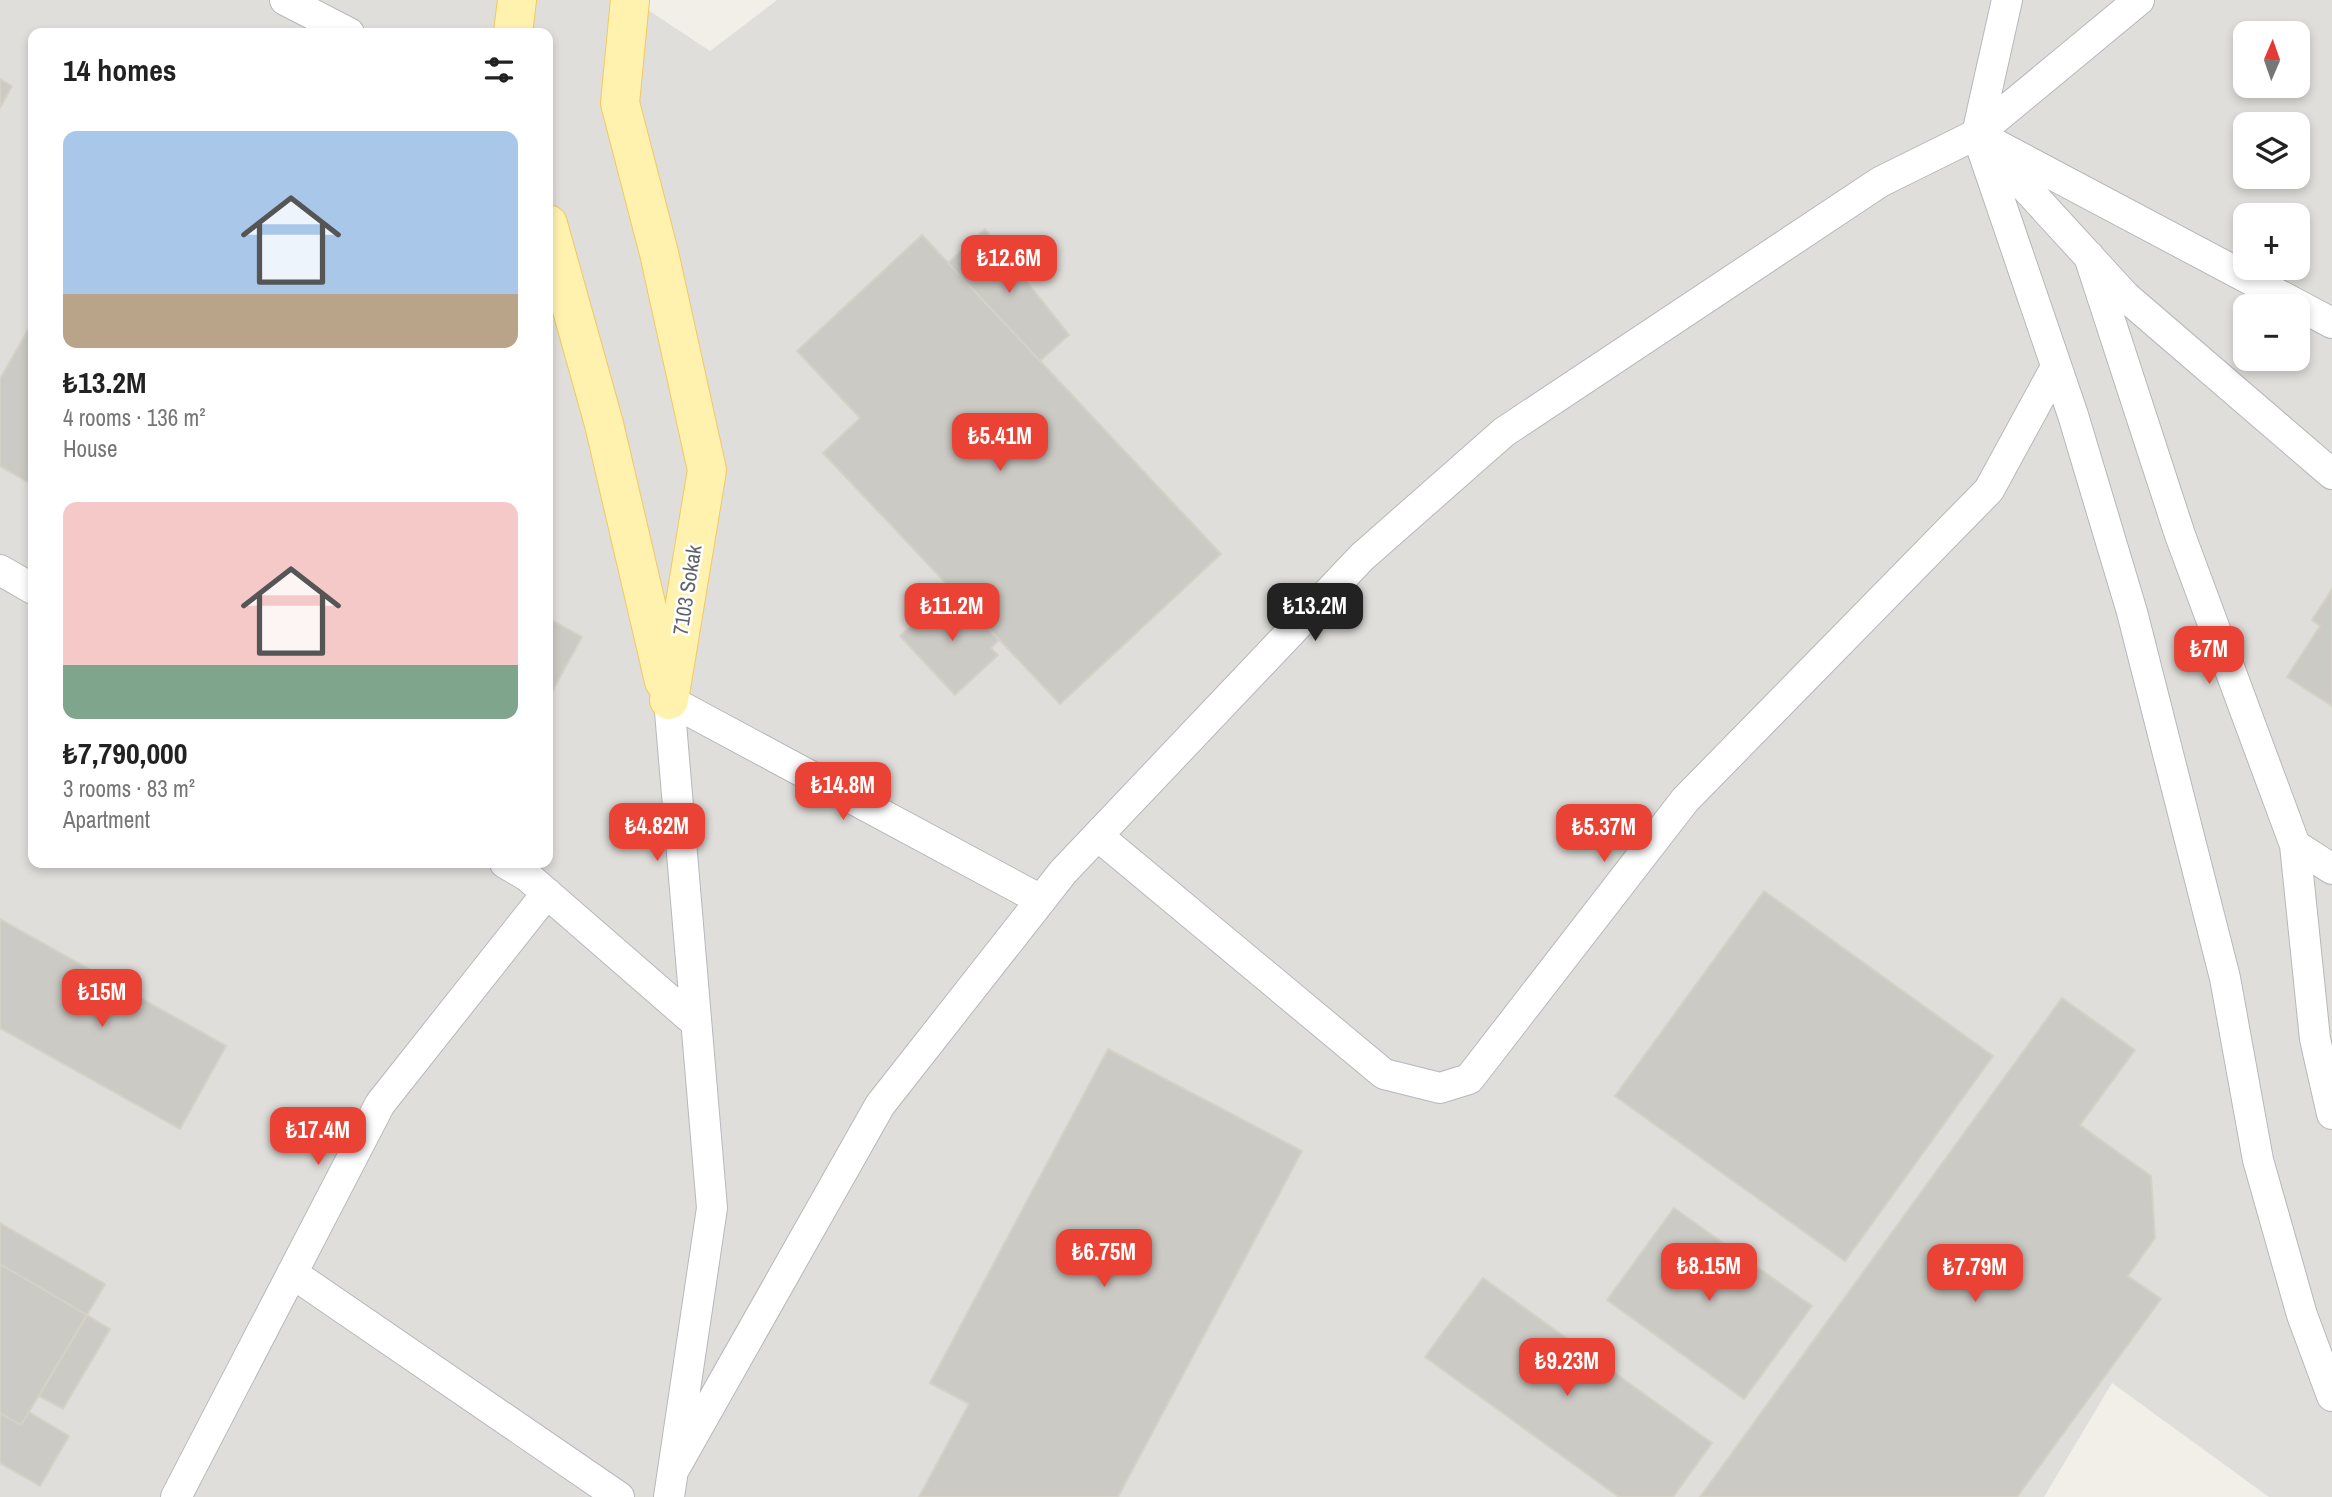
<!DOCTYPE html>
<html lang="en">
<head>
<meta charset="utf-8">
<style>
	:root { --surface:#fff; --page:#f2f2f2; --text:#222; --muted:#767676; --accent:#ea4335 }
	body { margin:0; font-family:"Archivo Narrow",sans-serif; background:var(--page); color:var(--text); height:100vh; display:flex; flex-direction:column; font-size:26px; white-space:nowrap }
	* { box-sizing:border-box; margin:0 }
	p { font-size:23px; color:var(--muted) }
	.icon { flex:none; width:38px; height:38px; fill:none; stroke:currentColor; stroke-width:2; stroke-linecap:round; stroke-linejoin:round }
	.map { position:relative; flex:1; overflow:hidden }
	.panel { position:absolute; left:28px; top:28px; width:525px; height:840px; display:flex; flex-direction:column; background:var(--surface); border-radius:14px; box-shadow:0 4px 10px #0003 }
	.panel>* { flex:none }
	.needle { width:46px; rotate:2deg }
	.buttons { position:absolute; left:2233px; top:21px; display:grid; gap:14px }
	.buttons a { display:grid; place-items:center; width:77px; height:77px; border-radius:14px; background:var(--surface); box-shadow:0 4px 10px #0003; font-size:35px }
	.price { position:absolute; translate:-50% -60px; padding:0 16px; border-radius:14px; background:var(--accent); color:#fff; font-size:23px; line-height:46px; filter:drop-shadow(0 2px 4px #0008) }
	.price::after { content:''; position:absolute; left:50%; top:42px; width:21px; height:16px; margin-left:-10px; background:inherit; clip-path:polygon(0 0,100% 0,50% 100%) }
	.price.current { background:#222; color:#fff }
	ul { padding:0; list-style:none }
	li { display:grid; align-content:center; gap:14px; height:371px; padding:0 35px }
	li span { display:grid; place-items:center; height:217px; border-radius:14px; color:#555 }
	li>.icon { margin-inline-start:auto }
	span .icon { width:126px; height:126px; fill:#fffc; stroke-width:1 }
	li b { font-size:30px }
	h2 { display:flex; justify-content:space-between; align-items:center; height:84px; padding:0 35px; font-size:30px }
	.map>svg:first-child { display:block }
	.industrial { fill:#e0deda; fill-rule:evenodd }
	.building { fill:#cccac5; stroke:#d6d1c6; stroke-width:2 }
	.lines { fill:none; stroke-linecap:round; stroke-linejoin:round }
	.street-casing { stroke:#b5b8bc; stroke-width:32 }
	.primary-casing { stroke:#f2c960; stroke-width:40 }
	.street { stroke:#fff; stroke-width:30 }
	.primary { stroke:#fff2af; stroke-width:38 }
	.labels { text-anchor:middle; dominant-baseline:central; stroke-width:5; stroke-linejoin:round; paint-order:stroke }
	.street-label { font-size:21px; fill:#5f6368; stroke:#fff }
</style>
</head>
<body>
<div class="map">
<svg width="2332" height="1497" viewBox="0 0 2332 1497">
	<rect width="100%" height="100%" fill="#f1efe8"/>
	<path class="industrial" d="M0,0H633L710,51L777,0H2332V1497H2269L2112,1383L2044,1497H0ZM33,33H548V863H33ZM2245,33H2298V86H2245ZM2245,124H2298V177H2245ZM2245,215H2298V268H2245ZM2245,306H2298V359H2245Z"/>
	<path class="building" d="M0,79L12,86L0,108Z
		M985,229L1069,335L1040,361L948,263Z
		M922,235L1221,554L1060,704L823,453L860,418L797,351Z
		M33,321V485L0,466V379Z
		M2332,589V706L2287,677L2320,626L2312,620Z
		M942,597L953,608L962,600L999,640L991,648L998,655L955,695L900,636Z
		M548,618L582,637L548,699Z
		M1764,891L1993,1056L1845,1261L1615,1096Z
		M0,919L226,1046L180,1129L0,1028Z
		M2062,998L2135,1050L2080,1125L2151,1176L2155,1238L2128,1276L2161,1299L2017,1497H1700Z
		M1108,1049L1302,1151L1118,1497H919L969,1404L930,1383Z
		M1674,1208L1812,1306L1744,1399L1607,1300Z
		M0,1223L105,1284L87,1315L0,1264Z
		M0,1264L87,1315L21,1425L0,1413Z
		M1483,1278L1712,1443L1673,1497H1619L1425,1357Z
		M87,1315L110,1329L63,1409L39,1396Z
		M29,1412L69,1436L40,1486L0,1463V1413L21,1425Z"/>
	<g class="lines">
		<g class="street-casing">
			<path id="street" d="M285,0L349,33
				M2007,0L1977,134L2073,415L2132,612L2225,978L2258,1160L2302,1315L2332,1396
				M1984,142L2125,296L2332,474
				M1995,144L2332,323
				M2089,256L2180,535L2295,845L2315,1039L2332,1114
				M0,570L33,589
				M669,700L712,1208L669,1497
				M669,700L1041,900
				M1098,836L1384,1074L1440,1088L1469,1079L1685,800L1989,490L2056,367
				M2295,845L2332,869
				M505,863L527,876L695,1022
				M292,1273L619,1497
				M673,1471L880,1105L1063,872L1362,557L1504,432L1880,182L1977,134L2139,0
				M176,1497L380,1104L547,893"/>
		</g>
		<g class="primary-casing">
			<path id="primary" d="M630,0L620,103L659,253L707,470L669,700
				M513,33L517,0
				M548,224L604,424L664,681"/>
		</g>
		<use href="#street" class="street"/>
		<use href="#primary" class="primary"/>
	</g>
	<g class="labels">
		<g class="street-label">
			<text transform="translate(687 590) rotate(-81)">7103 Sokak</text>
		</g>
	</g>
</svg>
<div class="buttons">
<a><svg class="needle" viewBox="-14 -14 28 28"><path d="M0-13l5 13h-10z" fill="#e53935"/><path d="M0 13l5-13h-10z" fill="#767676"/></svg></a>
<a><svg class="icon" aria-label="layers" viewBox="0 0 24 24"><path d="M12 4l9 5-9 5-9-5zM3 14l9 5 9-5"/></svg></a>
<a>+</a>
<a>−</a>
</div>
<b class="price" style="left:1009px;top:295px">₺12.6M</b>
<b class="price" style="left:1000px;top:473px">₺5.41M</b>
<b class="price" style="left:952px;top:643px">₺11.2M</b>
<b class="price current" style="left:1315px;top:643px">₺13.2M</b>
<b class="price" style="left:2209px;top:686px">₺7M</b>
<b class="price" style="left:843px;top:822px">₺14.8M</b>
<b class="price" style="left:657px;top:863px">₺4.82M</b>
<b class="price" style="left:1604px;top:864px">₺5.37M</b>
<b class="price" style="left:102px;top:1029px">₺15M</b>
<b class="price" style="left:318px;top:1167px">₺17.4M</b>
<b class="price" style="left:1104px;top:1289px">₺6.75M</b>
<b class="price" style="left:1709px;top:1303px">₺8.15M</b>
<b class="price" style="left:1975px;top:1304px">₺7.79M</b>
<b class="price" style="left:1567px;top:1398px">₺9.23M</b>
<section class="panel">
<h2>14 homes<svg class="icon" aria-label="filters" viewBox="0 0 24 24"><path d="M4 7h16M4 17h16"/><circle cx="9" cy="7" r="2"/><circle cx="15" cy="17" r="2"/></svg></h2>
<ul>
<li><span style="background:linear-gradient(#a9c7e8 75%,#b9a48a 0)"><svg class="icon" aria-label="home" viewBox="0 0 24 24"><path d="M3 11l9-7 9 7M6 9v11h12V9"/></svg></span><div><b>₺13.2M</b><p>4 rooms · 136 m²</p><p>House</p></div></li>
<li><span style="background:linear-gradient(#f6c9c9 75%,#7fa58c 0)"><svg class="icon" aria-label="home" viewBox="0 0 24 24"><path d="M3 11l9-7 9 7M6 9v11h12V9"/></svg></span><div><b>₺7,790,000</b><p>3 rooms · 83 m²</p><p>Apartment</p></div></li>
</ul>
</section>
</div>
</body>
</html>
